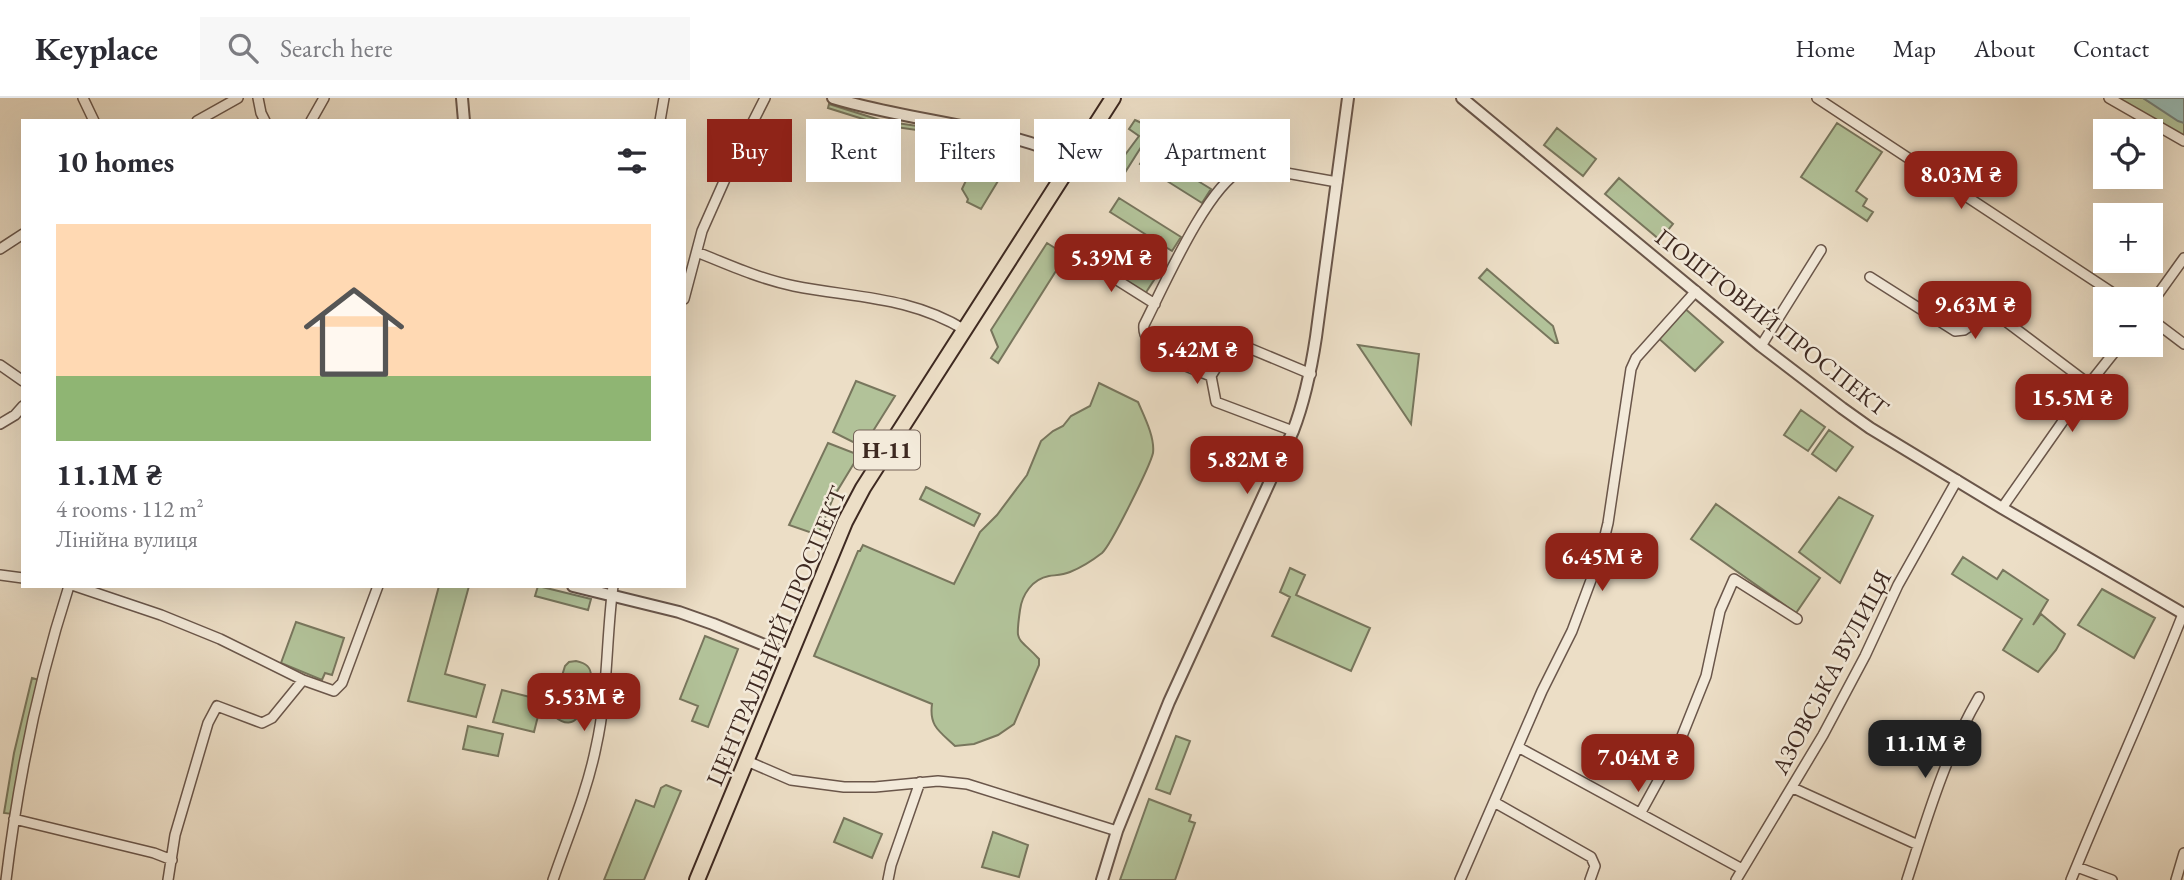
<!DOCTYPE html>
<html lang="en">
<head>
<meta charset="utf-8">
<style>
	:root { --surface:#fff; --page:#f7f7f7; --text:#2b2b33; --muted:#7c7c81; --line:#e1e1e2; --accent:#8f2418 }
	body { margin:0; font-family:"EB Garamond",serif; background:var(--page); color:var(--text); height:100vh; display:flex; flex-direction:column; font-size:26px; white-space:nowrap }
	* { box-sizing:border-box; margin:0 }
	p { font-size:23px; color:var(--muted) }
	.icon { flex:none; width:38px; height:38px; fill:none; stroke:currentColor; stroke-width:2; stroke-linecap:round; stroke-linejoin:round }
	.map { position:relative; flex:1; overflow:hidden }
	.panel { position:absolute; left:21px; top:21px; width:665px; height:469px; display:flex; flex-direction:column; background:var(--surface); border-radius:0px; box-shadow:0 7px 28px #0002 }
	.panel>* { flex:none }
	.banner { position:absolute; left:707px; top:21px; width:665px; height:63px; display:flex; gap:14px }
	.fabs { position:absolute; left:2093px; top:21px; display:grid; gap:14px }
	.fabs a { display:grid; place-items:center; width:70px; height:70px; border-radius:0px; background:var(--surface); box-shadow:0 7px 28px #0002; font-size:35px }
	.price { position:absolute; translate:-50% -60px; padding:0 16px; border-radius:14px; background:var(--accent); color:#fff; font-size:23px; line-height:46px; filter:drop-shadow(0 2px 4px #0008) }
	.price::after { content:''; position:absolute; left:50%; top:42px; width:21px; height:16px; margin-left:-10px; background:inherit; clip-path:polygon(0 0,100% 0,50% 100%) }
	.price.current { background:#222; color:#fff }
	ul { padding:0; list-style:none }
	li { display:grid; align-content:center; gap:14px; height:371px; padding:0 35px }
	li+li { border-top:2px solid var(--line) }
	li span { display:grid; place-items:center; height:217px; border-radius:0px; color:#555 }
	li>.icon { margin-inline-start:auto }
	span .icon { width:126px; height:126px; fill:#fffc; stroke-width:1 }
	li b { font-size:30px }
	h2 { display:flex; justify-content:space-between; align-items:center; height:84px; padding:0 35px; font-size:30px }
	.pill { padding:0 24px; border-radius:0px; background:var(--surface); box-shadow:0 7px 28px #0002; font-size:24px; line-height:63px }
	.pill.current { background:var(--accent); color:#fff }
	header { display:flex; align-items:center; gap:42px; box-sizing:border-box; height:98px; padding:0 35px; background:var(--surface); border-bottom:2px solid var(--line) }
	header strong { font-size:33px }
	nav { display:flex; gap:38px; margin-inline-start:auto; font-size:24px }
	.search { width:490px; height:63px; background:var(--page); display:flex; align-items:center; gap:18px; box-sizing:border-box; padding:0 24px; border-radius:0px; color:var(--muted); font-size:26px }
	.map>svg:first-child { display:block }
	.green { fill:#b2c299; stroke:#78765d; stroke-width:2 }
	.water { fill:#99bcb6; stroke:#75817a; stroke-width:2 }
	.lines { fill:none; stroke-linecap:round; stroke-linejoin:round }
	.minor-casing { stroke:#6a564a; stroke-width:12 }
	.tertiary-casing { stroke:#6a564a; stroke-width:14 }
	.primary-casing { stroke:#3e2921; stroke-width:18 }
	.minor { stroke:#f3eada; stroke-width:9 }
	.tertiary { stroke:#f3eada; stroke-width:10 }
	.primary { stroke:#ecdec6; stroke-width:14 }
	.labels { text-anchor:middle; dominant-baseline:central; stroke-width:5; stroke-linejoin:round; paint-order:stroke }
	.shield { fill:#f3eada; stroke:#746358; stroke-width:2 }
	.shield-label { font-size:23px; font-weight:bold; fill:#3e2921 }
	.street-label { font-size:24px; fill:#3e2921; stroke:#f3eada }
</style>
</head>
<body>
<header>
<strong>Keyplace</strong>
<div class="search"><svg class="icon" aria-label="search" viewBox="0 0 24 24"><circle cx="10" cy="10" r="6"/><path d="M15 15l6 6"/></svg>Search here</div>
<nav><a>Home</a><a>Map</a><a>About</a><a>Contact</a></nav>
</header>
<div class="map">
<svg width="2184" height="782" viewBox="0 0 2184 782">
	<rect width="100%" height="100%" fill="#ecdec6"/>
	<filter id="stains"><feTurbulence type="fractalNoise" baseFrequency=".00286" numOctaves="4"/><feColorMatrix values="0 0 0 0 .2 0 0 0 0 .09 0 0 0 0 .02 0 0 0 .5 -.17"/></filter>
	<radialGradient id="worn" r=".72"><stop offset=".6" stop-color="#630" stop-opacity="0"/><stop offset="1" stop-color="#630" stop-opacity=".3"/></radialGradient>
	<path class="green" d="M2109,0H2143L2184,25V43Z
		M829,6L883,23L945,32L944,36L882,27L828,10Z
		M1135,22L1146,27L1144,30L1150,35L1124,76L1107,65L1113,55L1122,61L1139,38L1129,31Z
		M1837,25L1882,54L1856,93L1867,101L1863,108L1873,114L1867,123L1801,79Z
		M1557,30L1596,61L1583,78L1544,47Z
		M970,39L1018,50L981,111L967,104L968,101L962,91L971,72L957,68L963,43Z
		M1149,53L1211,91L1202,105L1140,66Z
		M1619,80L1673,126L1660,142L1605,96Z
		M1119,100L1181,139L1172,153L1110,114Z
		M1092,143L1154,182L1145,196L1083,157Z
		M1047,145L1066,157L998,265L991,260L998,249L991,232Z
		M1487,171L1553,228L1558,245H1555L1479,180Z
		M1682,208L1723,244L1695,273L1656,238Z
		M1358,247L1419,256L1411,326Z
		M856,283L895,298L863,349L833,334Z
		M1099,285L1138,304C1144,318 1155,339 1153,355C1150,368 1111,447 1102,455C1093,462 1080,470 1070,474C1063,477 1056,477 1049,478C1032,481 1022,497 1020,512C1015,547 1017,537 1039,561V567L1014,626L998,637L974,646L955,648C939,633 929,628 932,606L814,558L858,453H860L863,447L954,486L980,434L997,417L1027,377L1041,343L1053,333L1063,328L1071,318L1090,308Z
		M1801,312L1825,329L1808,353L1784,337Z
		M1829,332L1853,349L1836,373L1812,356Z
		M828,345L859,357L833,400L818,437L789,427Z
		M926,389L980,416L974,428L920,401Z
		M1839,399L1873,418L1840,485L1799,454Z
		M1716,406L1820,480L1796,515L1691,441Z
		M1963,459L1997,481L2003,472L2048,502L2033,527L2041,516L2065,536L2056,552L2038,574L2003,552L2022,521L1952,476Z
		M1290,470L1305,477L1296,497L1370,530L1351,573L1272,538L1290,499L1280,494Z
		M439,488H469L445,576L485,587L476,619L408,603Z
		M538,488L591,501L588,512L535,498Z
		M2102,491L2155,520L2134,560L2078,527Z
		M296,524L344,540L332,577L325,575L322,582L281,565Z
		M705,538L738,551L708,629L692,623L698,608L680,601Z
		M576,563C587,565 592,570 591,581C586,598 581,641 554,618L553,607L565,568L569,564Z
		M32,580L39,582L12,716L4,715L14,655Z
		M502,592L542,602L534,634L493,624Z
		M468,628L503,636L498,658L463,651Z
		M1176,638L1190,643L1170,696L1156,691Z
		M666,687L681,693L644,782H604L636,702L654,709L661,690Z
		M1149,701L1191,717L1189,723L1195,725L1175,782H1120Z
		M844,720L882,736L872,760L834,744Z
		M993,734L1028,747L1019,779L982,769Z"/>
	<path class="water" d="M2143,0H2184V25L2178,23Z"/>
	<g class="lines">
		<g class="minor-casing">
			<path id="minor" d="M83,0L94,23
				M258,0L261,15L265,23
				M1817,0L2122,201
				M2109,0L2184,43
				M197,23L238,0
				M311,23L324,0
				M660,23L664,0
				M0,151L23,136
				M697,154C729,167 760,181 794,188C855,200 909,198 965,232
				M1082,160L1155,206
				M1870,179L1955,233L1964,232L1986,217L2000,219L2089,286
				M684,201L702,133L734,61L765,0
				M2151,206L2184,160
				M2151,221L2184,246
				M1761,248L1821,152
				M0,267L23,283
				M1311,276L1244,248L1229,249L1211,278C1190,270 1141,254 1144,227C1163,190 1207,88 1242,72C1248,69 1253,70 1258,70L1337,84
				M1211,278L1216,304L1293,333
				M0,326L15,317L23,308
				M2002,410L2089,286L2120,247
				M0,477L23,480
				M75,488L161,517L220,541L303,582L334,593L342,585L378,488
				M1518,649L1742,771
				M747,663L791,682L844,689H875L938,683L967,686L1117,733
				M1793,690L1918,747
				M1494,704L1591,759L1595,768L1590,782
				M1641,714L1680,643L1706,578L1720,513L1734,481L1797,521
				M14,721L154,755L172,762
				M2077,769L2112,782
				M6,782C18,682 38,584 69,488
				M168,782L175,737L208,625L217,608L262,625L272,620L303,582
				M553,782C568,738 587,694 596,649C608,596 606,542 613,488
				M888,782L891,767L920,684
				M1460,782L1542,593L1572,533L1600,458L1608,425L1631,271L1636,260L1696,193
				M1736,782L1823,637L1865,558L1898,487L1957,382
				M1907,782C1927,720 1946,655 1979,599
				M2071,782C2107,693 2148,605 2183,516
				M2176,782L2184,755"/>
		</g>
		<g class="tertiary-casing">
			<path id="tertiary" d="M462,0L464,23
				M833,0C912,24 998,27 1073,61
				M1462,0L1761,248L1842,310L1870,330L2002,410L2184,516
				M573,488L679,514L713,526L791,558
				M1102,782L1117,733L1169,604L1293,333C1305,302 1311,272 1316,239L1348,0"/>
		</g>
		<g class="primary-casing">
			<path id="primary" d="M697,782L845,424L863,390L1113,0"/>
		</g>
		<use href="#minor" class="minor"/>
		<use href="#tertiary" class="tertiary"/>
		<use href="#primary" class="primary"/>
	</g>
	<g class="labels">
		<rect class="shield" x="854" y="332.5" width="66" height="39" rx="5"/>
		<g class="shield-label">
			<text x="887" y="352">Н-11</text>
		</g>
		<g class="street-label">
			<text transform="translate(1772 224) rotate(38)">ПОШТОВИЙ ПРОСПЕКТ</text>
			<text transform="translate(776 538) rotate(-67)">ЦЕНТРАЛЬНИЙ ПРОСПЕКТ</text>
			<text transform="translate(1831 574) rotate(-62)">АЗОВСЬКА ВУЛИЦЯ</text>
		</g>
	</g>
	<rect width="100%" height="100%" filter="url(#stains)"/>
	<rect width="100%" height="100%" fill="url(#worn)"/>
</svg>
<div class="fabs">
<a><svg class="icon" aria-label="locate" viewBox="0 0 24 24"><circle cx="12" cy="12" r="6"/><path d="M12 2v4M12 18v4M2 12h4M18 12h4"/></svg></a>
<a>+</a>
<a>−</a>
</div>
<b class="price" style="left:1961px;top:113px">8.03M ₴</b>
<b class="price" style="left:1111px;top:196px">5.39M ₴</b>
<b class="price" style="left:1975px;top:243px">9.63M ₴</b>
<b class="price" style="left:1197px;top:288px">5.42M ₴</b>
<b class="price" style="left:2072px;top:336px">15.5M ₴</b>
<b class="price" style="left:1247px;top:398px">5.82M ₴</b>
<b class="price" style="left:1602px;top:495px">6.45M ₴</b>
<b class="price" style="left:584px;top:635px">5.53M ₴</b>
<b class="price current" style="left:1925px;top:682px">11.1M ₴</b>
<b class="price" style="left:1638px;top:696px">7.04M ₴</b>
<div class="banner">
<a class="pill current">Buy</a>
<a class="pill">Rent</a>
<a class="pill">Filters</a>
<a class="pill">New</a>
<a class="pill">Apartment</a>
</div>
<section class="panel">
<h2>10 homes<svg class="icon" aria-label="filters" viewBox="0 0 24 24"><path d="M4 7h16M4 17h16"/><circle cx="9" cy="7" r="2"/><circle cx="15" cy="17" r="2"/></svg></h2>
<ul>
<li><span style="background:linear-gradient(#ffd9b3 70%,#8fb573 0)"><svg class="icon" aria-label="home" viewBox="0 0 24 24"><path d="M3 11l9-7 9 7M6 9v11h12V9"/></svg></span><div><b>11.1M ₴</b><p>4 rooms · 112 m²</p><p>Лінійна вулиця</p></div></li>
</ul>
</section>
</div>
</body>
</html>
